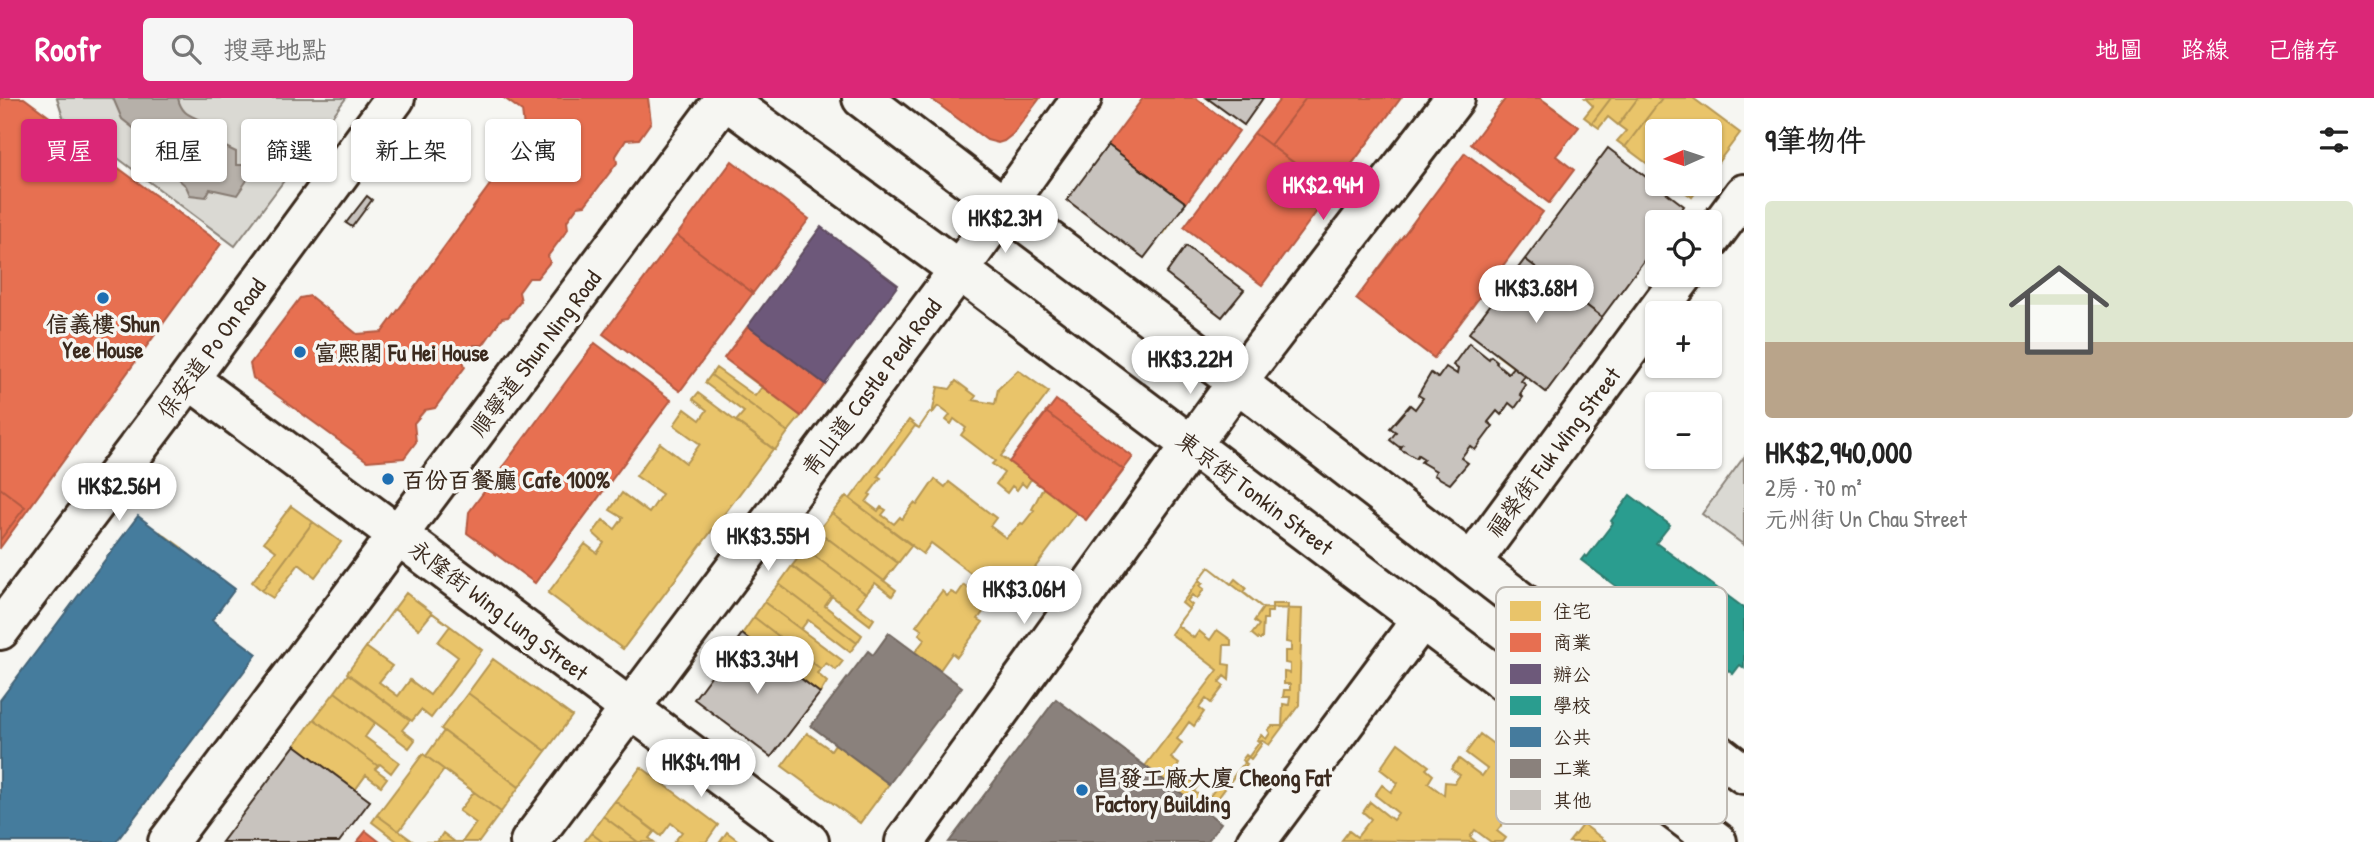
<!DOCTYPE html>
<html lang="zh-TW">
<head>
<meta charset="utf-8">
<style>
	:root { --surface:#fff; --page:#f6f6f6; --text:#222; --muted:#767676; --accent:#db2777 }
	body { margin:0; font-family:"Patrick Hand","LXGW WenKai TC",sans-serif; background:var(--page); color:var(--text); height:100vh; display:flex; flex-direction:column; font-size:26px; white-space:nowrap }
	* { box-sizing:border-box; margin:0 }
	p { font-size:23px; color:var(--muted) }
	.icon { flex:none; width:38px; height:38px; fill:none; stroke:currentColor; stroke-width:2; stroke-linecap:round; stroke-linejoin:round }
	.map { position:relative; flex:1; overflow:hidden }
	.side { display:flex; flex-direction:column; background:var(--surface); width:630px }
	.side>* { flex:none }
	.top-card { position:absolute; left:21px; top:21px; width:665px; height:63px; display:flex; gap:14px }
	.needle { width:46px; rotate:267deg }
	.controls { position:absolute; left:1645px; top:21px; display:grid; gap:14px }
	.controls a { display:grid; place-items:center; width:77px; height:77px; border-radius:7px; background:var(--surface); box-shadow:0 2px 5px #0004; font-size:35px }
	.price { position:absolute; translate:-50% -60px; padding:0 16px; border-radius:24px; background:#fff; color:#222; font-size:23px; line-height:46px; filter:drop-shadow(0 2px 4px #0008) }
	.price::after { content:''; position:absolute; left:50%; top:42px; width:21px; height:16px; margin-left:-10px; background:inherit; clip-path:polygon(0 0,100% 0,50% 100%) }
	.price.on { background:var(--accent); color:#fff }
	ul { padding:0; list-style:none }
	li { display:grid; align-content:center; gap:14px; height:371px; padding:0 21px }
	li span { display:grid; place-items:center; height:217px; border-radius:7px; color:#555 }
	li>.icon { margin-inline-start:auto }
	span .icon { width:126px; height:126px; fill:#fffc; stroke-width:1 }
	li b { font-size:30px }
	h2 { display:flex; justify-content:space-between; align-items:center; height:84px; padding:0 21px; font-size:30px }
	.chip { padding:0 24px; border-radius:7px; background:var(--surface); box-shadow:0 2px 5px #0004; font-size:24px; line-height:63px }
	.chip.on { background:var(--accent); color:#fff }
	header { display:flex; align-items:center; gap:42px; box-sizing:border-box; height:98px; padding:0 35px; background:var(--accent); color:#fff }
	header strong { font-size:33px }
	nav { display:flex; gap:38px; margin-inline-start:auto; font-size:24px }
	.search { width:490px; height:63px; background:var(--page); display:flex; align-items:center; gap:18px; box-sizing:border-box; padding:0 24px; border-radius:7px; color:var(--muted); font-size:26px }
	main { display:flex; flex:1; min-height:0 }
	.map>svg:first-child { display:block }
	.green { fill:#dad9d3; stroke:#8a8278; stroke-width:2 }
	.water { fill:#b6b0a9; stroke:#857a71; stroke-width:2 }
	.homes { fill:#e9c46a; stroke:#b59653; stroke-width:2; fill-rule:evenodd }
	.shops { fill:#e76f51; stroke:#b35a42; stroke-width:2 }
	.offices { fill:#6d597a; stroke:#5e4b5e; stroke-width:2 }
	.schools { fill:#2a9d8f; stroke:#2f7a6d; stroke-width:2 }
	.public { fill:#457b9d; stroke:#426377; stroke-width:2 }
	.industry { fill:#8a817c; stroke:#726760; stroke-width:2 }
	.building { fill:#c8c3be; stroke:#3b2a1e; stroke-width:2 }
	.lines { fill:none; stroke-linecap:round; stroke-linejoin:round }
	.minor-casing { stroke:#3b2a1e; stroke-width:44 }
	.major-casing { stroke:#3b2a1e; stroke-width:44 }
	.minor { stroke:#f6f6f2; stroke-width:38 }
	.major { stroke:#f6f6f2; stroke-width:38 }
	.poi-dot { fill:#1f6fb2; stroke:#f6f6f2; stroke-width:2.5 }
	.labels { text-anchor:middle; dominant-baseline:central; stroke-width:7; stroke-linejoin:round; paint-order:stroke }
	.poi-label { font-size:23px; font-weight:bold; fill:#3b2a1e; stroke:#f6f6f2; text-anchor:start }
	.street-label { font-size:23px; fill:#3b2a1e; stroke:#f6f6f2 }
	.key { fill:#f6f6f2; stroke:#beb9b2; stroke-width:2 }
	.key-label { font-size:19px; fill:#3b2a1e }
</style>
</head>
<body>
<header>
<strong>Roofr</strong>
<div class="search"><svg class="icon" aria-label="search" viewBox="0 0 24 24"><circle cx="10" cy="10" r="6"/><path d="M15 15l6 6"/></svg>搜尋地點</div>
<nav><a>地圖</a><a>路線</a><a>已儲存</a></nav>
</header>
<main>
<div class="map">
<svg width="1744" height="744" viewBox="0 0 1744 744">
	<rect width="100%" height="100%" fill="#f6f6f2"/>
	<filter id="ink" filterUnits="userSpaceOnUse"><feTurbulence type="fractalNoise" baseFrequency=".0143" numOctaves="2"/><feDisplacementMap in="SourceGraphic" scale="14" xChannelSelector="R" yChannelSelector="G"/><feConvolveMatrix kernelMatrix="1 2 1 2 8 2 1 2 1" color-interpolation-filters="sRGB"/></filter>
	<g filter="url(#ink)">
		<path class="green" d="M57,0H346L235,148L63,19Z
			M1744,359V447L1702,416Z"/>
		<path class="water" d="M113,0H178C184,28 208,11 213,43L236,54V67H245L248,63L256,69L237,97L210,91L206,99L190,97L186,88L177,80C152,79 137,62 141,36L122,21Z"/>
		<path class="homes" d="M534,0H641V3L614,8L616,16L641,11L643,23L635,25L637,33L620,36L610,50L606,47L602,53L612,60L599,78L581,64L576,70L594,84L581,101L572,93L567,100L551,89L545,97L558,109V115L548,128L558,135L546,151L527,136L521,143L543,159L532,176L522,168L519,172L509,164L504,173L478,153L483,146L474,139L477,136L467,127L481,111L499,126L503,121L485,106L497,89L509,100L520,85L510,77L524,61L542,76L547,69L527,54L541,37L552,45L557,39L562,44L574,29H578L576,7H570L563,1L546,24L530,11L537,3Z
			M953,0H1020L1023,2L999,35Z
			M1157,0L1163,5L1166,0H1189L1178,14L1187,21L1183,25L1190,31L1191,36L1175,57L1170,58L1163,52L1160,57L1152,51L1137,69L1123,58L1137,39L1132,35Z
			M1207,0H1222L1217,7Z
			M1506,0H1510L1527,13L1523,20L1528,24L1544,3L1562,16L1515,79L1497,66L1512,45L1507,41L1502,47L1482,32Z
			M1585,0H1611L1592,25L1584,19L1593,8Z
			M1611,0H1638L1618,27L1608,19L1599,30L1592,25Z
			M1638,0H1662L1625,49L1617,43L1626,33L1618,27Z
			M1662,0H1693L1740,35L1710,75V33H1657V73L1625,49Z
			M0,26L134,127L119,148L157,176L123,221L138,234L32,379L0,354V295L83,179L0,118Z
			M1278,53L1298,68L1270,104L1304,130L1297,139L1288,133L1283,141L1257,121L1234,153L1226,147L1220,156L1208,147L1237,108L1232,104L1227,94L1241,77L1251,78L1257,83Z
			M1110,70L1131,86L1136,80L1159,97L1154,102L1176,118L1164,135L1150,125L1134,145L1118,133L1130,117L1125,113L1112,129L1096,116L1112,97L1098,86Z
			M1648,81L1662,91L1637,124L1650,134L1607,191L1598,185L1595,190L1589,186L1579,201L1559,186L1566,176L1574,182L1578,176L1572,172L1585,152L1576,145L1575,138L1589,119H1595L1611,131L1615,125L1610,121L1630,93L1637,97ZM1627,118L1632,122L1624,133L1619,128ZM1598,171L1604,177L1598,185L1592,180Z
			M1674,86H1702L1692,99Z
			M1468,92L1481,102L1473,113L1478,117L1487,106L1501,116L1482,140L1502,155L1487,175L1473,164L1465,174L1479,185L1465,205L1445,190L1427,215L1413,204L1421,193L1416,189L1408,201L1394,191L1413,166L1393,151L1408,132L1422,142L1429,132L1415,122L1430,102L1450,116Z
			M842,149L860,163L846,181L852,186L865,167L882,179L868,198L879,206L868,220L858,212L850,222L861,230L851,244L840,237L826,255L809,242L823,224L818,220L804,238L786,224L799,206L788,198L800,184L810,192L818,182L807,174L817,159L828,167Z
			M452,150L460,157L463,153L471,160L478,153L504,173L499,179L509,186L506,190L515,197L503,212L483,197L477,205L495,218L483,235L474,229L460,244H455L443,235L438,242L452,254L448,261L458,269L444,285L428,272L422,279L440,292L426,309L418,302L412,309L416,311L407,321L409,343L400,345L401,354L388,355L385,327H377L381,357L368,358V349L359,350L357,330L346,322L349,318L343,313L335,324L318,312L333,293L327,287L311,307L296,295L304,284L297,279L304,272L295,265L276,289L260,278L266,270L260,265L300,213L305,217L310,209L327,221L311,243L320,250L328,241H333L337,247L323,265L326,268L336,255L344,261L359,244L375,258L358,278L365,284L366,289L388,285V281L398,268L390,262L396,256L386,247L400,230L418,245L423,239L403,223L417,206L425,213L436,200L424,191L438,175L454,188L460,181L440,167Z
			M1553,182L1569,194L1555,213L1579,231L1565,248L1548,234L1543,240L1561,254L1548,271L1525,253L1513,269L1497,257L1509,241L1505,238L1513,228L1509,225L1525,204L1529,207L1536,198L1539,201Z
			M763,240L794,263L776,283L771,279L763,290L743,275L748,269L738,262L746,252L751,255Z
			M716,270L755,298L762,289L801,318L788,334L711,277Z
			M1018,272L1049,294L1001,358L1076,415L1009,504L931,445L923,456L850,401L909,322L919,330L930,314L932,316L938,289L950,291L956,283L976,298L973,302L995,306L998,291Z
			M711,277L788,334L775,352L736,323L744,314L705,285Z
			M698,295L773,351L623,551L548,495L585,446L597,455L604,445L593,435L603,422L615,431L623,420L610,412L622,395L649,415L662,396L636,378L660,345L686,365L700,346L674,327L685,311L700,322L707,312L693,301Z
			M938,308L950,317L946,322L951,326L954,321L966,330L961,337L995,363L992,366L1004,375L996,386L1007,395L1012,388L1017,392L1022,385L1026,389L1031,381L1043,390L1032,411L1034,412L1023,426L1021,425L1006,440L990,428L996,420L949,384L945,389L935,381L917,407L914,405L902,421L900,419L894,426L882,417L886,412L881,409L878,413L866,404L871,397L869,396L881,380L878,378L915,328L919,330L930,314L932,316Z
			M577,317L587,325L561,359L568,364L586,339L596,347L592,351L600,357L582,379L595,390L589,398L596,403L590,411L567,394L565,398L559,393L553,401L559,405L556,409L578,427L572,435L565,430L558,439L545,429L527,454L517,446L514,451L506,445L525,420L517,414L488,450L480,444L490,433L483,427L509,393L494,381L505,366L527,382L532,375L510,359L524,341L539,354L565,320L572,325Z
			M846,398L912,447L898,465L832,415Z
			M291,408L313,424L262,493L252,484L276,453L264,444Z
			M832,415L898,465L884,483L818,433Z
			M313,424L341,444L315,479L299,466L273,500L262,493Z
			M138,428L154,441L160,434L182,450L176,457L193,469L179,488L164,477L157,485L172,497L160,513L159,523L169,543L152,553L157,561L174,552L184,573L164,583L168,592L188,583L199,602L187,608L186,621L195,628L182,646L164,632L158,640L176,654L162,672L146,661L140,669L156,680L142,699L124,686L121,690L101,675L104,671L86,657L99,640L116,652L123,644L105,631L119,613L120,602L110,584L128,575L124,567L106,575L96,554L117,544L112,535L91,545L81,525L92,519L93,507L84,500L98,482L116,496L123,487L104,473L117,455L134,467L140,459L124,446Z
			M818,433L896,492L892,498L875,485L866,496L805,451Z
			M805,451L866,496L857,508L874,521L870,527L792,468Z
			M792,468L832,498L825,508L862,537L857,545L779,486Z
			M1209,469L1263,510L1302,511L1299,607L1269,647L1261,642L1207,715L1145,668L1218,572L1171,536L1189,511L1182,505Z
			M1209,469L1231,486L1235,481L1246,490L1243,494L1263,510L1254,523L1259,527L1252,536L1258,541H1262L1263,521H1267V514H1272V506H1288L1286,544L1291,545V553H1285V565L1290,566V575L1284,574V586H1290V592H1284L1283,599H1290L1289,607L1283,606L1282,628H1272L1268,632L1270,635L1266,641L1261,637L1257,642L1262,646L1251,661L1246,657L1242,662L1247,666L1239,678L1236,675L1228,686L1222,682L1206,703L1194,693L1198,688L1176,671L1179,666L1171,660L1182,645L1177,641L1189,624L1194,628L1204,614L1199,610L1206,601L1211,605L1224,588L1219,584L1224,578L1229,582L1230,567L1223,566L1224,547H1231V542L1217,532L1210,542L1199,533L1194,540L1177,527L1192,507L1187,503L1192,497L1197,501L1204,491L1200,488L1203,485L1199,482Z
			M779,486L857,545L850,554L808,522L801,531L764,504Z
			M964,487L989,506L978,521L983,524L957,559L952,555L940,572L915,554L925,541L919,536L922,532L916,528L942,493L947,498L951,494L957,497Z
			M406,495L482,552L431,620L421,612L412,623L347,575Z
			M764,504L843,563L836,572L826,565L821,571L754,519Z
			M394,511L419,531L432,515L450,528L438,544L458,559L430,597L410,582L398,598L379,584L392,568L366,549Z
			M754,519L821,571L817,575L827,584L820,595L742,536Z
			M735,557L807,611L795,627L778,615L761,636L745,624L754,613L745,606L736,617L719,605L736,583L722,573Z
			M493,561L572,618L546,653L468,595Z
			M348,576L410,622L402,632L415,642L409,650L335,594Z
			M21,586L40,587L46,604L16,643L0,641V614Z
			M335,594L375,625L365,639L399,664L391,675L380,666L378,668L314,621Z
			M468,595L546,653L519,689L441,631Z
			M314,621L378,668L375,671L387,680L381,688L366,677L355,692L295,647Z
			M444,633L519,689L501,714L426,658Z
			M807,635L831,652L835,646L889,686L860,725L782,668Z
			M1480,636L1496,648L1499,642L1513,652L1507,661L1513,665L1519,656L1532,667L1528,672L1543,684L1529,703L1508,687L1503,694L1527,712L1519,721L1511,715L1497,733L1506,740L1503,744H1491L1475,732L1470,739L1476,744L1342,742L1349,733L1357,739L1371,721L1363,714L1370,704L1393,722L1398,715L1375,697L1382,687L1391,694L1398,685L1380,671L1398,645L1429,668L1426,671L1433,677L1428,685L1444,697L1445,684L1454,685L1460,677L1451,671L1459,661L1482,678L1487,671L1466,655Z
			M423,656L501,714L479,744H414L377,717Z
			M79,666L97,679L101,675L121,690L117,695L135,708L121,726L106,714L100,722L116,734L108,744H91L84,738L80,744H0V707L7,708L3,728L13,729L16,710L39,714L46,711L59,693L77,705L83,697L65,684Z
			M641,669L718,727L706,744H674L682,734L671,725L661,738L615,703Z
			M444,672L474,694L459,713L476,725L462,744H455L443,735L437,744H414L399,733Z
			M313,683L317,714L336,712L337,721L348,720L349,731L302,737L300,744H240L239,736L243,735L242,726L256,723L257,736L265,734L272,724V718L260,719L258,705L267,704V699L303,694L302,684Z
			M615,703L655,733L649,740L654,744H638L603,718Z
			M377,717L399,733L414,744H398L372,724Z
			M603,718L638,744H603L591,735Z
			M1583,726L1607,744H1569Z
			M727,734L740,744H720Z
			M591,735L603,744H584Z"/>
		<path class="shops" d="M0,0H24L221,146L0,450Z
			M504,0H648L651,24L639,41L626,42L616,58L617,65L585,107L578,108L567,123L568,131L548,158L550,164L537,180H529L519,194L521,203L508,219L502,220L483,247H474L463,262L465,269L435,310L425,312L414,325L416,344L404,360L367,363L253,280L250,266L300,200L310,198L357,236L382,234L525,39L522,13Z
			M930,0H1040L1013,36L1004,43L998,45L987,42Z
			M1143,0H1196L1239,33L1186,105L1108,47Z
			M1281,0H1401L1332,93L1254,35Z
			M1306,0H1401L1342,79L1328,70L1318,83L1270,47Z
			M1506,0H1540L1579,29L1556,58L1574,72L1549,105L1471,46Z
			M1254,35L1332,93L1262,187L1184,129Z
			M1465,55L1543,114L1434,260L1356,201Z
			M732,63L809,121L753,195L677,137Z
			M677,137L753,195L680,293L603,236Z
			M748,228L825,286L801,318L724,260Z
			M595,245L671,302L535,485L467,435L469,414Z
			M1056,302L1133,359L1086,422L1009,364Z
			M1046,314L1124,372L1086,422L1009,364Z
			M0,390L25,409L0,442Z
			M366,733L380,744H357Z"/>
		<path class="offices" d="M821,129L898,187L825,286L748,228Z"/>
		<path class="schools" d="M1630,397L1670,427L1656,445L1744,510V570L1740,567L1733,576L1581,462L1585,457L1587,459L1613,425L1611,423Z"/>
		<path class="public" d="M138,418L235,491L212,522L257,556L116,744H0V602Z"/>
		<path class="industry" d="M889,535L962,589L889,686L811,628L868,553L873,557Z
			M1056,601L1221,725L1207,744H949Z"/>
		<path class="building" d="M1207,0H1263L1244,27Z
			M1108,47L1186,105L1144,160L1067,102Z
			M1608,50L1684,108L1673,124H1657V145L1602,219L1525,161Z
			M367,98L372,102L352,129L346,125Z
			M1186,148L1244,192L1222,219L1166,176Z
			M1525,161L1602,219L1546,294L1469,235Z
			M1469,245L1489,261L1491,258L1497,263L1496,265L1508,275L1513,269L1525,278L1521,283L1526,287L1520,296L1523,299L1515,310L1509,305L1501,317L1497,313L1488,324L1493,328L1475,352L1470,348L1461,360L1468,365L1450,386L1434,377L1436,373L1421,364L1424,361L1418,357L1416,360L1400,351L1402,348L1399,349L1390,342L1396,334L1390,330L1410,307L1415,311L1423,300L1418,297L1431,275L1438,280L1446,269L1457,276L1458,271L1453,267Z
			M742,536L820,595L771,659L694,601Z
			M295,647L370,703L339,744H222Z"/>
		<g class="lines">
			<g class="minor-casing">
				<path id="minor" d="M723,0L959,172
					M862,0L1003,108
					M1710,142L1744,96
					M189,281L809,744
					M1471,465L1684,177
					M0,532L175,300L395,0
					M168,744L725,0
					M1256,744L1422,521"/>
			</g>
			<g class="major-casing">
				<path id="major" d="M1003,108L1237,284L1744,676
					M959,172L1717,744
					M530,744L959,172L1082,0
					M905,744L1237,284L1455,0"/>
			</g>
			<use href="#minor" class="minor"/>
			<use href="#major" class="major"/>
		</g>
	</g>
	<g class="poi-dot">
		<circle cx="103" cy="200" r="7"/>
		<circle cx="300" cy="254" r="7"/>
		<circle cx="388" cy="381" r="7"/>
		<circle cx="1082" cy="692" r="7"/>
	</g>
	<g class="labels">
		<g class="poi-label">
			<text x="103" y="225" text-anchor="middle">信義樓 Shun<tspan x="103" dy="26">Yee House</tspan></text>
			<text x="314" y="254">富熙閣 Fu Hei House</text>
			<text x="402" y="381">百份百餐廳 Cafe 100%</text>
			<text x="1096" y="679">昌發工廠大廈 Cheong Fat<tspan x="1096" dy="26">Factory Building</tspan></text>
		</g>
		<g class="street-label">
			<text transform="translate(211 250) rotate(-54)">保安道 Po On Road</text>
			<text transform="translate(535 255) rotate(-53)">順寧道 Shun Ning Road</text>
			<text transform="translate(871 289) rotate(-53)">青山道 Castle Peak Road</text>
			<text transform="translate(1553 354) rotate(-53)">福榮街 Fuk Wing Street</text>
			<text transform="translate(1255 395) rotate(37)">東京街 Tonkin Street</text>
			<text transform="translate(499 512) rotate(37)">永隆街 Wing Lung Street</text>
		</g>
	</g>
	<rect x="1496" y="489" width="231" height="237" rx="10" class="key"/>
	<rect x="1510" y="503" width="31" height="20" fill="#e9c46a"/>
	<rect x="1510" y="535" width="31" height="19" fill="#e76f51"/>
	<rect x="1510" y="566" width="31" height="20" fill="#6d597a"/>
	<rect x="1510" y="598" width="31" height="19" fill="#2a9d8f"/>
	<rect x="1510" y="629" width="31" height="20" fill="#457b9d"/>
	<rect x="1510" y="661" width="31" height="19" fill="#8a817c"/>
	<rect x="1510" y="692" width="31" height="20" fill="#c8c3be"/>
	<g class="key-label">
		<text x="1553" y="520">住宅</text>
		<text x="1553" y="551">商業</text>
		<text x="1553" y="583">辦公</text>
		<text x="1553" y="614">學校</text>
		<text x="1553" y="646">公共</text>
		<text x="1553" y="677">工業</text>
		<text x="1553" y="709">其他</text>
	</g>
</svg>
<div class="controls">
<a><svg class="needle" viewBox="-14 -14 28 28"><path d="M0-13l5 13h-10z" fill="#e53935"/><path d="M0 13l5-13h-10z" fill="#767676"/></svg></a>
<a><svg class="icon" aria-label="locate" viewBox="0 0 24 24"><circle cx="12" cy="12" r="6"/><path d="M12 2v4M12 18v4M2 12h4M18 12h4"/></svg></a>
<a>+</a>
<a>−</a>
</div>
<b class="price on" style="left:1323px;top:124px">HK$2.94M</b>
<b class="price" style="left:1005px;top:157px">HK$2.3M</b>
<b class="price" style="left:1536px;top:227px">HK$3.68M</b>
<b class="price" style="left:1190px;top:298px">HK$3.22M</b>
<b class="price" style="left:119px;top:425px">HK$2.56M</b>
<b class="price" style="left:768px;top:475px">HK$3.55M</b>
<b class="price" style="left:1024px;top:528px">HK$3.06M</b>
<b class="price" style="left:757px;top:598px">HK$3.34M</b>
<b class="price" style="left:701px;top:701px">HK$4.19M</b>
<div class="top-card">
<a class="chip on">買屋</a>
<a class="chip">租屋</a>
<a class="chip">篩選</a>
<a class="chip">新上架</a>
<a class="chip">公寓</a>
</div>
</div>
<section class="side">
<h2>9筆物件<svg class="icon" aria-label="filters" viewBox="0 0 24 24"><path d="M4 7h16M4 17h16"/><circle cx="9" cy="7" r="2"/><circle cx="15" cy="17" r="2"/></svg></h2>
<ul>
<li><span style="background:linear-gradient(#dfe7d0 65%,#b9a48a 0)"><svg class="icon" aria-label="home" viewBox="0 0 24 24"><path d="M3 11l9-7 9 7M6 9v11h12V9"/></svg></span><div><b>HK$2,940,000</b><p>2房 · 70 m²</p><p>元州街 Un Chau Street</p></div></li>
</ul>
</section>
</main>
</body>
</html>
